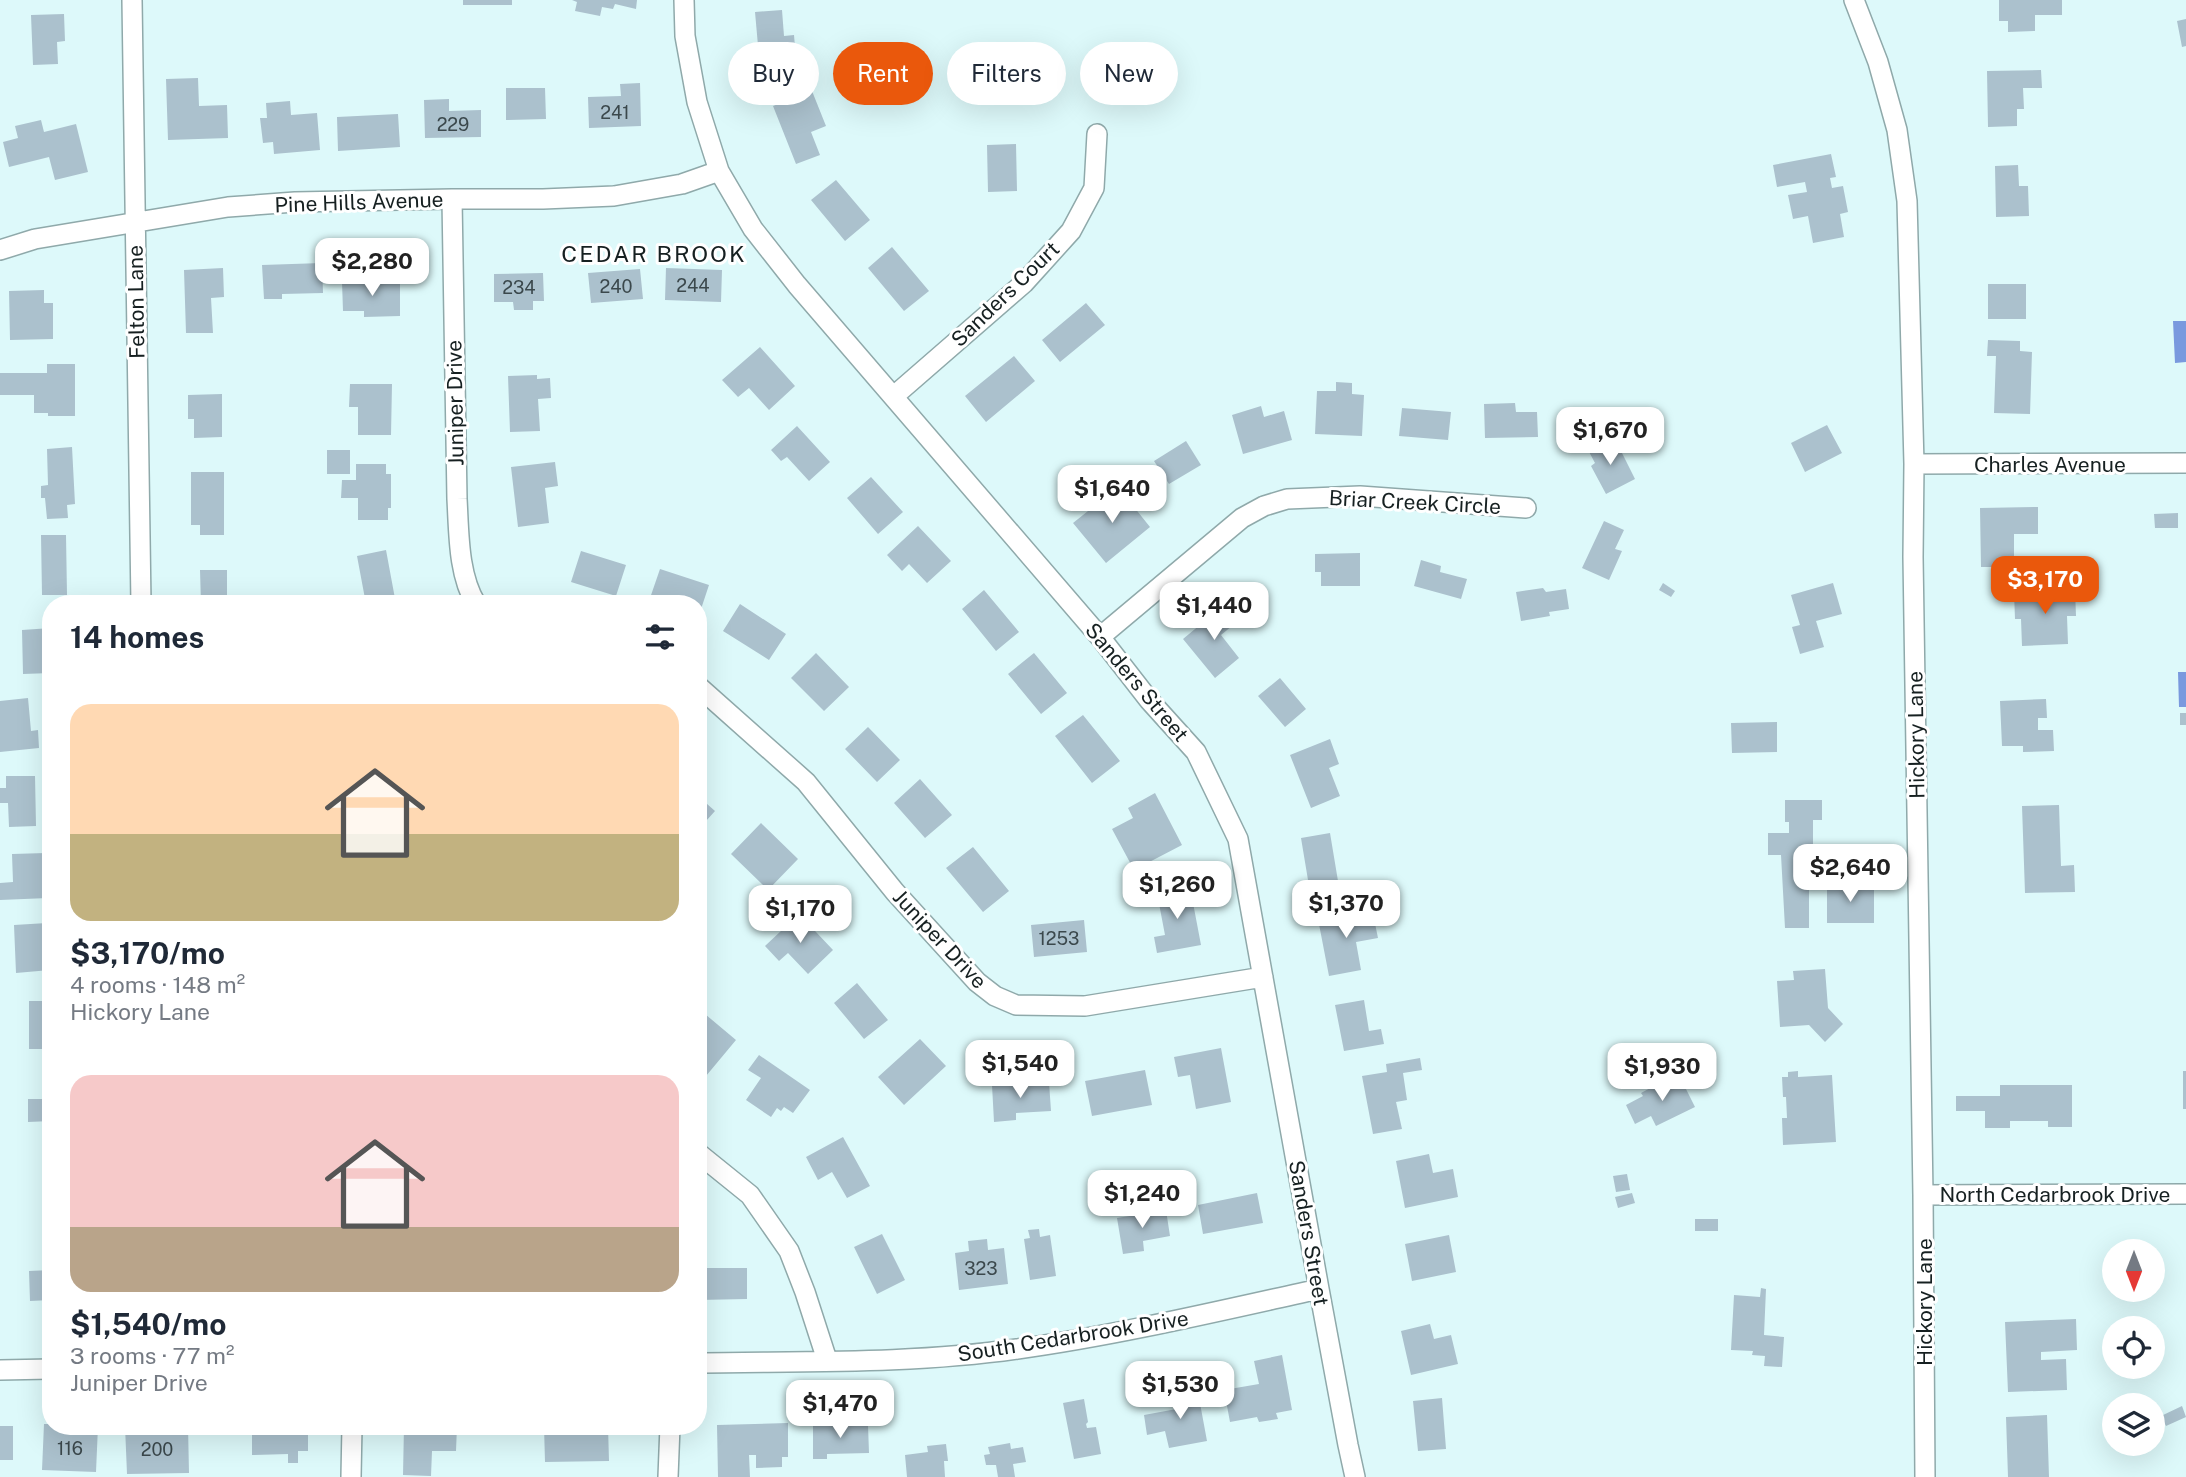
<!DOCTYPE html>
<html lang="en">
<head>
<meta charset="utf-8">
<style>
	:root { --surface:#fff; --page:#f6f6f7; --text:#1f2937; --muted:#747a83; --accent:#ea580c }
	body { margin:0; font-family:"Public Sans",sans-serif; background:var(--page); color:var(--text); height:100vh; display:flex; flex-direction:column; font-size:26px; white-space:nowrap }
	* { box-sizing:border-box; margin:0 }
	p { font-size:23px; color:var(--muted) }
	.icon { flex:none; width:38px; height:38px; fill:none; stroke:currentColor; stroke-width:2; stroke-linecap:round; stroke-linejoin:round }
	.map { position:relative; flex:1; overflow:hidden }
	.panel { position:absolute; left:42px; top:595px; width:665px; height:840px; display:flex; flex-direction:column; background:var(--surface); border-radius:28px; box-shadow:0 7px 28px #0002 }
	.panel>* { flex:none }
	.banner { position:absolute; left:728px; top:42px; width:665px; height:63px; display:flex; gap:14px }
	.needle { width:46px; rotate:180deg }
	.fabs { position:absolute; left:2102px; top:1239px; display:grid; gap:14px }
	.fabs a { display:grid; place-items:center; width:63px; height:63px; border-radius:50%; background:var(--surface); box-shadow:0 7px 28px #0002; font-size:35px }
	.price { position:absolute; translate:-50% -60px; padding:0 16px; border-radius:14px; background:#fff; color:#222; font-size:23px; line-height:46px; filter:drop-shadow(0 2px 4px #0008) }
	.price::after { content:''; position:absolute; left:50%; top:42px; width:21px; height:16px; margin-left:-10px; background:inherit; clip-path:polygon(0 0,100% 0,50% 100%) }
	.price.active { background:var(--accent); color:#fff }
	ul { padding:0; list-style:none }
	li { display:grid; align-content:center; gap:14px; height:371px; padding:0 28px }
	li span { display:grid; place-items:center; height:217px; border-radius:21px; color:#555 }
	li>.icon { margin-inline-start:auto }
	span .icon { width:126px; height:126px; fill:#fffc; stroke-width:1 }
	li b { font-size:30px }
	h2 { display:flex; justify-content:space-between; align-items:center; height:84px; padding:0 28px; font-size:30px }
	.pill { padding:0 24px; border-radius:32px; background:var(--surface); box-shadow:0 7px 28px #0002; font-size:24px; line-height:63px }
	.pill.active { background:var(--accent); color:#fff }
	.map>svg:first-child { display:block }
	.water { fill:#7999de }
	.building { fill:#abc1cd }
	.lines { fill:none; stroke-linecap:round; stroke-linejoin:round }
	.minor-casing { stroke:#8fa9aa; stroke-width:22 }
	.minor { stroke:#fff; stroke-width:19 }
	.labels { text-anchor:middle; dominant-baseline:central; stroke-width:6; stroke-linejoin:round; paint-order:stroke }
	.number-label { font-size:18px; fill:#3b484c }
	.street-label { font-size:21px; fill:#162021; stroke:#fff }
	.neighbourhood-label { font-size:23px; letter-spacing:2px; fill:#162021; stroke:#fff }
</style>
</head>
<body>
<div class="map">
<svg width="2186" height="1477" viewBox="0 0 2186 1477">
	<rect width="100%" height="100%" fill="#ddf9fa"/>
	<path class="water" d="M2173,321H2186V362L2175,363Z
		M2178,672H2186V707H2179Z"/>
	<path class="building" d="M463,0H512V5H463Z
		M572,0H637L636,9L615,4L613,9L602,7L600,16L575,11L577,2Z
		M1999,0H2062V15H2035V31L2008,32V21H1999Z
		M782,10L784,36L794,35L796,59L787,60L788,66L760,68L755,12Z
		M64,14L65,41L57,42L58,64L33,65L31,15Z
		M2186,19V46L2182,47L2177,21Z
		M2041,70L2042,88H2023L2024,109H2017V126L1988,127L1987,71Z
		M198,78L199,106L227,105L228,138L168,140L166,79Z
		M640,83L641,126L589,128L588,97L621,96L620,84Z
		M506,88H545L546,119L506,120Z
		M812,91L826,126L811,132L820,155L796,164L773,106Z
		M449,99V111L481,110V137L425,138L424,100Z
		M290,101L291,115L317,113L320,150L274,154L273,142L263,143L260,118H267L266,103Z
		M398,114L400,147L338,151L337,117Z
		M41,120L44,132L76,124L88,172L55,180L49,157L9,167L3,142L18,138L15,126Z
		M1016,144L1017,191L988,192L987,145Z
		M1831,154L1836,177L1830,178L1832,188L1843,186L1848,212L1840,214L1844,237L1813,243L1808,216L1793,219L1788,195L1807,192L1805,182L1777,187L1773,165Z
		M2018,165L2019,186H2028L2029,216L1996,217L1995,166Z
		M836,180L870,220L845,241L811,200Z
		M892,247L929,291L904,311L868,268Z
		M322,263L323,293L282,294V299H264L262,265Z
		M223,268L224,297L211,298L213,333H186L184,270Z
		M666,268L722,270L721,302L665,300Z
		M640,269L643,299L591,303L588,273Z
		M543,273L544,301H533V310H514L513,302H494V274Z
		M342,282H400V316L364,317V311H343Z
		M1988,284H2026V319H1988Z
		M44,290V303H53V339L10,340L9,291Z
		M1086,303L1105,325L1060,362L1042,340Z
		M1988,340L2020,341V351L2032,352L2030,414L1994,413L1996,356H1987Z
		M760,347L795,386L769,410L749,388L738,397L722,380Z
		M1014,356L1035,381L986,422L965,396Z
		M47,364H75V416H48V413H34V395H0V373H47Z
		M537,375V379L550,378L551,398L538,399L540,431L510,432L508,376Z
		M1336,382L1352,383V394L1364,395L1362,436L1315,434L1317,391H1336Z
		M350,384H392L391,435H358V407H349Z
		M222,394V437L194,438V419H188V395Z
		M1515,403L1516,412H1537L1538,437L1485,438L1484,404Z
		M1261,406L1264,417L1284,411L1292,440L1243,454L1232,415Z
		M1402,408L1451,412L1448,440L1399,436Z
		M1827,425L1842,453L1805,472L1791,443Z
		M797,426L830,462L809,481L787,457L781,461L771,450Z
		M1606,438L1615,454L1621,451L1635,479L1606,494L1591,466L1595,463L1587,448Z
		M1186,441L1201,465L1169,484L1154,461Z
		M72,447L75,504L67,505L68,518L47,519L45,498H41V486L48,485L47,449Z
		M327,450H350V474H327Z
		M555,462L558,486L545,488L549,523L518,527L511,467Z
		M356,464H386V474H391V508H388V520H358V498H341L342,480H356Z
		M191,472H224V535H200V525H191Z
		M871,477L903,512L878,534L847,498Z
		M1118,487L1150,527L1106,563L1073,523Z
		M2038,507V534H2014V567H1981L1980,508Z
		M2178,513V528H2155L2154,514Z
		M1604,521L1624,530L1615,549L1622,551L1609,580L1582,568Z
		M918,526L951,561L927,583L909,564L902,571L887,555Z
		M41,535H66L67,595H42Z
		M386,550L396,604H366L357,556Z
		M581,551L626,565L616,596L571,582Z
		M1360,553V586H1321V572H1315V554Z
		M1421,560L1441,566L1440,572L1467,579L1461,599L1414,586Z
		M660,569L709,585L699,615L698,604H657L649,601Z
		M200,570H227V604H201Z
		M1663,583L1675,591L1671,597L1659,590Z
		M1833,583L1842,614L1816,621L1824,647L1800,654L1792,627L1800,625L1791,595Z
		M1543,588L1546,592L1566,589L1569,609L1549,612L1550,616L1521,621L1516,592Z
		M984,590L1019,632L996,651L962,609Z
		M2075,590L2076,616H2067L2068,644L2022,646L2021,619H2015L2014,592Z
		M740,604L786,634L769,660L723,631Z
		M1225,604L1238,621L1221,635L1239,658L1215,678L1183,639Z
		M51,628V673L23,674L22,630Z
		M816,653L849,687L824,711L791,678Z
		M1034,653L1067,693L1041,714L1008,674Z
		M1280,678L1306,709L1285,727L1258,696Z
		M28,698L31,731L38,730L39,748L0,752V701Z
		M2046,699L2047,718H2038V730H2053L2054,751L2023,752V746H2002L2000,701Z
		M2180,713H2186V725H2180Z
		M1083,715L1120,761L1092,783L1055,736Z
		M1777,722V752L1732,753L1731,723Z
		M868,727L900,760L877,782L845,749Z
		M1330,739L1339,764L1329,768L1340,796L1311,808L1290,755Z
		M6,776H35L36,826L9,827L8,803H0V788H6Z
		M920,779L952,815L925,838L894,803Z
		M1155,793L1182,845L1134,870L1112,829L1133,818L1128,808Z
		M698,796L715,811L698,830Z
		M1785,800H1822V820H1813V857H1823V888H1809V928H1785L1781,855H1768V833H1789V822H1785Z
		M2059,805L2061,866L2074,865L2075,892L2025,893L2022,806Z
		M761,823L798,859L768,890L731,854Z
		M1330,833L1339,887L1310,892L1301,838Z
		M973,847L1009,891L983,912L946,868Z
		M46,853L48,898L0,900V883L13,882L12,854Z
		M1827,885H1874V923H1827Z
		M1190,887L1201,945L1157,953L1154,937L1165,935L1157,893Z
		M1372,909L1378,938L1356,942L1361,970L1329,976L1318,919Z
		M799,914L833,950L808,974L788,953L779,961L765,946Z
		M1084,920L1087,952L1034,957L1031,925Z
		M47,923L50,970L16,973L14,925Z
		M1825,969L1828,1008L1843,1024L1825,1042L1809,1025L1780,1027L1777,981L1794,980L1793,971Z
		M857,983L888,1020L864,1039L834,1003Z
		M1364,1000L1369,1031L1381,1029L1384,1044L1344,1051L1335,1005Z
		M29,1001H51V1049H29Z
		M699,1009L736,1040L706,1076L698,1069Z
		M920,1039L946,1066L904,1105L878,1077Z
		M1221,1048L1231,1102L1196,1109L1190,1075L1178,1077L1174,1057Z
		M759,1055L810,1090L793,1113L784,1107L781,1111L777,1108L771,1117L746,1100L761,1078L748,1070Z
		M1420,1058L1422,1070L1403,1073L1407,1100L1396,1102L1402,1129L1373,1134L1362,1076L1387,1072L1386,1064Z
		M44,1070H51V1121L28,1122V1099H45Z
		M1145,1070L1152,1105L1092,1116L1085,1081Z
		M1798,1071V1077L1832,1075L1836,1142L1783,1145L1782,1118H1787L1786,1097H1783L1782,1077H1788V1072Z
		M2183,1071H2186V1109H2183Z
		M1680,1077L1695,1107L1656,1126L1651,1116L1635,1124L1626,1105L1643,1096L1641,1093L1665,1080L1667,1083Z
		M1049,1082L1051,1111L1016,1113V1120L994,1122L992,1085Z
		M2000,1085H2072V1127H2048V1121H2010V1128H1985V1111H1956V1096H2000Z
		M843,1137L870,1186L847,1198L832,1172L818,1180L806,1157Z
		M1429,1154L1433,1173L1453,1169L1458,1197L1405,1208L1396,1161Z
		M1627,1174L1630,1190L1616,1192L1613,1176Z
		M1257,1193L1263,1223L1203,1234L1198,1205Z
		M1632,1193L1635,1203L1618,1208L1615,1197Z
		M1166,1210L1170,1236L1143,1241L1144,1251L1123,1254L1117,1218Z
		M1695,1219H1718V1231H1695Z
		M1039,1229L1040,1237L1050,1235L1056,1276L1030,1280L1024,1239L1030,1238L1028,1230Z
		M882,1234L905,1280L877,1294L854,1247Z
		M1449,1235L1456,1272L1412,1281L1405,1244Z
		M987,1239L988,1250L1004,1248L1008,1284L959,1290L955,1253L969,1251L968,1241Z
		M698,1268H747V1299L698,1300Z
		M51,1270V1300L30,1301L29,1271Z
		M1761,1288L1766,1289L1764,1335L1784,1337L1782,1367L1764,1366L1765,1356L1752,1355L1753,1351L1731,1350L1734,1295L1760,1297Z
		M2076,1319L2077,1350L2041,1352V1360L2066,1359L2067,1390L2008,1392L2005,1322Z
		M1430,1324L1434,1339L1451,1335L1458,1364L1411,1375L1401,1331Z
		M1282,1355L1292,1410L1276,1413L1278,1419L1259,1422L1257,1417L1230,1422L1224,1390L1259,1384L1254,1361Z
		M1197,1387L1207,1441L1169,1448L1165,1431L1147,1435L1144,1415L1182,1408L1178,1391Z
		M1442,1398L1446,1449L1418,1451L1413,1401Z
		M1084,1399L1088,1422L1086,1424L1087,1428L1096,1427L1101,1454L1074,1459L1063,1403Z
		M2182,1406L2186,1417L2166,1426L2161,1416Z
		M2047,1415L2049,1477H2008L2006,1417Z
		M788,1423V1457H782V1467L756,1468V1455H749L750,1477H718L717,1425Z
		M44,1424H51V1426H98L96,1472L42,1470Z
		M813,1425H868L869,1453L827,1454V1459H813Z
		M0,1426H13V1460H0Z
		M125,1426H188L189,1473L127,1474Z
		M252,1426H308V1451H298V1463H288V1454L252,1455Z
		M404,1426H457L456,1451H432L431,1476L403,1475Z
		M544,1426H608L609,1461L545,1462Z
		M1010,1443L1011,1449L1023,1447L1026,1462L1013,1464L1015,1477H998L996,1465H986L984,1455L990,1454L988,1447Z
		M946,1444L948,1461H944L945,1477H907L905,1455L928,1452L927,1446Z"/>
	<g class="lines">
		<g class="minor-casing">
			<path id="minor" d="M132,0L141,604
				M684,0L685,36L697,102L719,171L753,229L797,285L1100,637L1149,700L1196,752L1238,839L1319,1289L1348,1445L1355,1477
				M1854,0L1878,62L1897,130L1907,201L1914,464L1913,557L1923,1195L1925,1477
				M452,199L457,499C459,533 458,574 476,604
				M0,250L35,239L228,207L295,202L452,199H543L614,196L682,184L719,171
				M894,396L1024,283L1071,231L1094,188L1097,134
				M1914,464L2186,463
				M1100,637L1242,518L1264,506L1287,499L1360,496L1526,508
				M698,686L806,782L895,892L977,982L995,996L1016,1005L1085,1006L1263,977
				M698,1153L750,1195L789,1251L805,1292L827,1360
				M1923,1195L2186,1194
				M698,1363C804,1361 912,1364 1017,1349C1118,1335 1219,1311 1319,1289
				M0,1370L51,1369
				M351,1477L352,1426
				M668,1477L670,1426"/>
		</g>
		<use href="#minor" class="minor"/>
	</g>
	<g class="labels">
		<g class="number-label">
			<text x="615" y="112">241</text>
			<text x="453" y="124">229</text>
			<text x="693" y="285">244</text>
			<text x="616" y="286">240</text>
			<text x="519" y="287">234</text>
			<text x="1059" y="938">1253</text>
			<text x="981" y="1268">323</text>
			<text x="70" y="1448">116</text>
			<text x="157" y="1449">200</text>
		</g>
		<g class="street-label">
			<text transform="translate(359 202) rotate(-2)">Pine Hills Avenue</text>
			<text transform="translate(1005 294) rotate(-44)">Sanders Court</text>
			<text transform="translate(136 302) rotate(-91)">Felton Lane</text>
			<text transform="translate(455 403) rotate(-91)">Juniper Drive</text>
			<text x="2050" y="464">Charles Avenue</text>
			<text transform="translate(1415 502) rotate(3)">Briar Creek Circle</text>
			<text transform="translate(1137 682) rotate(50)">Sanders Street</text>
			<text transform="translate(1916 735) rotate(-91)">Hickory Lane</text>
			<text transform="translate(940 939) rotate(47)">Juniper Drive</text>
			<text x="2055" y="1194">North Cedarbrook Drive</text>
			<text transform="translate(1309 1233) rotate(80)">Sanders Street</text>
			<text transform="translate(1924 1302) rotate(-90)">Hickory Lane</text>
			<text transform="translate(1073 1336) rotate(-9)">South Cedarbrook Drive</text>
		</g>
		<g class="neighbourhood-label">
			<text x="654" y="253">CEDAR BROOK</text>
		</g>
	</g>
</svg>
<div class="fabs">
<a><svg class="needle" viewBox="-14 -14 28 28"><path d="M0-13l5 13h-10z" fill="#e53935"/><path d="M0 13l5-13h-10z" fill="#747a83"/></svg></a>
<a><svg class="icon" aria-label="locate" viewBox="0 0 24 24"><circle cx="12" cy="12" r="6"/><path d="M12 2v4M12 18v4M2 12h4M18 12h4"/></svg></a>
<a><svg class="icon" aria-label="layers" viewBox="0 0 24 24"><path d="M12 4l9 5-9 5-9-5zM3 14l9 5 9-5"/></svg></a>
</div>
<b class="price" style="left:372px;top:298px">$2,280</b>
<b class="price" style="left:1610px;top:467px">$1,670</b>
<b class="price" style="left:1112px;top:525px">$1,640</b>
<b class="price active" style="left:2045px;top:616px">$3,170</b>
<b class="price" style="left:1214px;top:642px">$1,440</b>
<b class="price" style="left:1850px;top:904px">$2,640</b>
<b class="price" style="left:1177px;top:921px">$1,260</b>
<b class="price" style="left:1346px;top:940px">$1,370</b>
<b class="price" style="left:800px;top:945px">$1,170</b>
<b class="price" style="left:1020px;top:1100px">$1,540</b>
<b class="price" style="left:1662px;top:1103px">$1,930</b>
<b class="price" style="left:1142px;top:1230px">$1,240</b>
<b class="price" style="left:1180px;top:1421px">$1,530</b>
<b class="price" style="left:840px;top:1440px">$1,470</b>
<div class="banner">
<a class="pill">Buy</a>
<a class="pill active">Rent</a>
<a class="pill">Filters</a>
<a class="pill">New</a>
</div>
<section class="panel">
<h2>14 homes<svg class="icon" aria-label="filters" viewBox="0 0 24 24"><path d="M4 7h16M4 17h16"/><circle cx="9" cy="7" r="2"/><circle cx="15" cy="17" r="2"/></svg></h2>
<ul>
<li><span style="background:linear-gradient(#ffd9b3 60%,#c2b280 0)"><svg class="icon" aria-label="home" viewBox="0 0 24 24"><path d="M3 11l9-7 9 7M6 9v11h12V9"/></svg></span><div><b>$3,170/mo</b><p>4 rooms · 148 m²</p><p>Hickory Lane</p></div></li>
<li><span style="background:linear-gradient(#f6c9c9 70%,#b9a48a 0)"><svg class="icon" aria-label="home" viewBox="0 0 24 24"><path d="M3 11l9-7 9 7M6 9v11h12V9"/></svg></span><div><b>$1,540/mo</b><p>3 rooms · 77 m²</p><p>Juniper Drive</p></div></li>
</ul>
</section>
</div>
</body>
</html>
